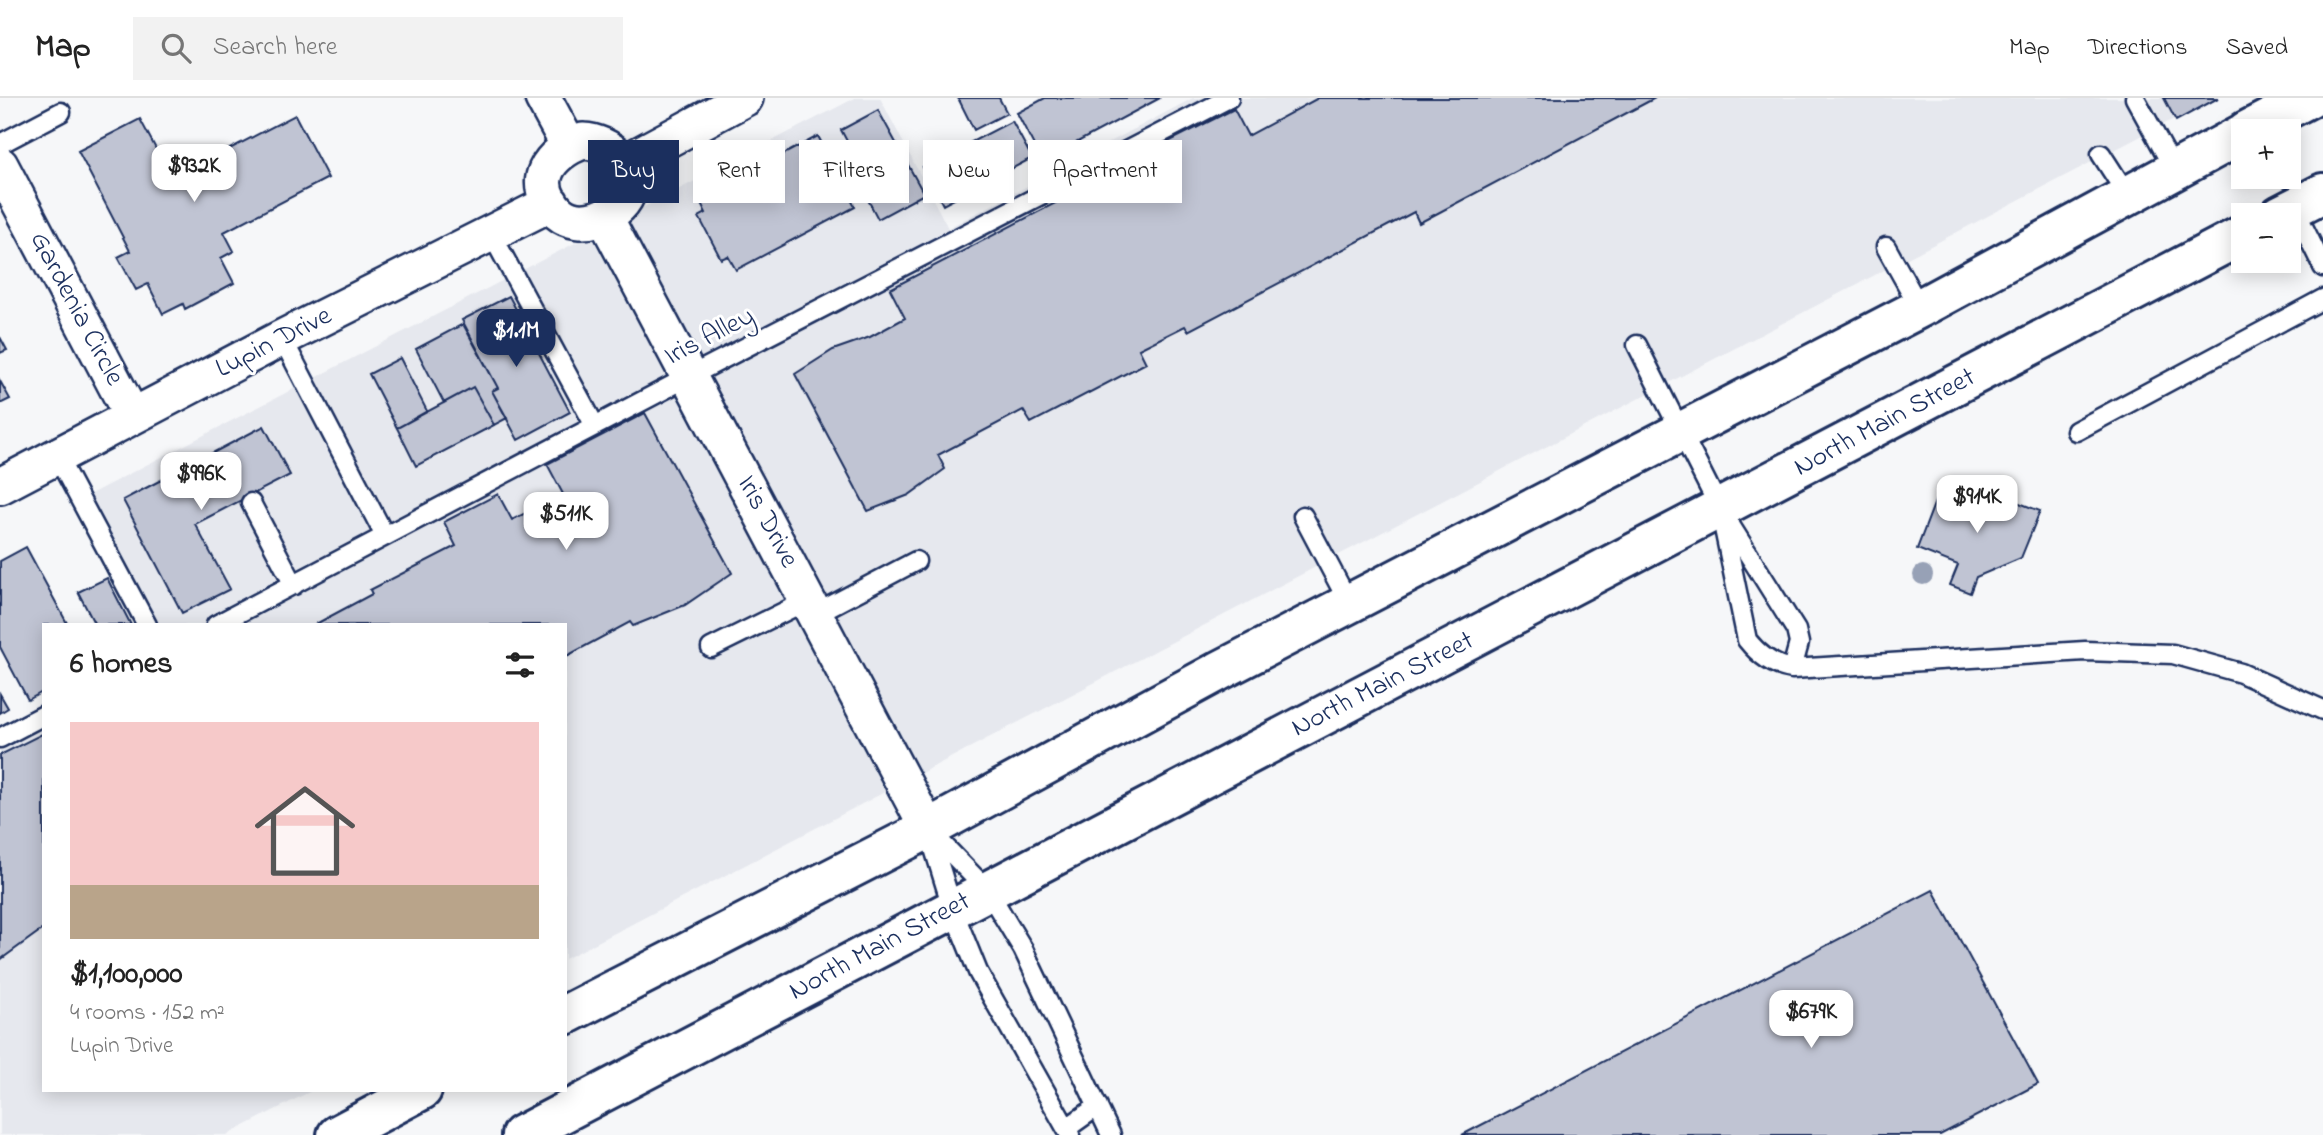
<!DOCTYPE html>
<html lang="en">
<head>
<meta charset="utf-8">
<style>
	:root { --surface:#fff; --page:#f2f2f2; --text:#222; --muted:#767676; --line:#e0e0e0; --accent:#1b2f5e }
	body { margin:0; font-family:"Indie Flower",sans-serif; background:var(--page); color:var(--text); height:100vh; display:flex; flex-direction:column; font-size:26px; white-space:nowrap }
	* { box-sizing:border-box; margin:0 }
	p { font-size:23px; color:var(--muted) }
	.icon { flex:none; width:38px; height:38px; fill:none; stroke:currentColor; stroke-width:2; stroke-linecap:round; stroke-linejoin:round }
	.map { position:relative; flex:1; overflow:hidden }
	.drawer { position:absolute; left:42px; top:525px; width:525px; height:469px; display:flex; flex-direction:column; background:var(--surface); border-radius:0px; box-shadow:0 4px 18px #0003 }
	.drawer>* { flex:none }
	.hud { position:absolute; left:588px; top:42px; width:665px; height:63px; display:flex; gap:14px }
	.fabs { position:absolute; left:2231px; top:21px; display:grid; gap:14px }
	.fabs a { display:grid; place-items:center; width:70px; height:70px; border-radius:0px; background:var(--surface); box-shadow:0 4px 18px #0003; font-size:35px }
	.price { position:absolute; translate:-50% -60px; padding:0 16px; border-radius:14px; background:#fff; color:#222; font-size:23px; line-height:46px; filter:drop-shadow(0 2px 4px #0008) }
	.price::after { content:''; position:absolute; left:50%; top:42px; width:21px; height:16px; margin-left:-10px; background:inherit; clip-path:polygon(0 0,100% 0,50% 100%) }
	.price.selected { background:var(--accent); color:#fff }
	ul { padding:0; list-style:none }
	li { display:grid; align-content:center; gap:14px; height:371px; padding:0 28px }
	li span { display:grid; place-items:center; height:217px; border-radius:0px; color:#555 }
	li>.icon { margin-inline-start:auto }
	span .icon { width:126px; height:126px; fill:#fffc; stroke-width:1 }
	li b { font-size:30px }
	h2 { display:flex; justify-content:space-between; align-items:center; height:84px; padding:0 28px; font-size:30px }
	.tag { padding:0 24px; border-radius:0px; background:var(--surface); box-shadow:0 4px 18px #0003; font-size:24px; line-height:63px }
	.tag.selected { background:var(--accent); color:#fff }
	header { display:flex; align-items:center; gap:42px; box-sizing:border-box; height:98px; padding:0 35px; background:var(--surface); border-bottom:2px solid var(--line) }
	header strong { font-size:33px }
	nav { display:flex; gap:38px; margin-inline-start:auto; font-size:24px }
	.search { width:490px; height:63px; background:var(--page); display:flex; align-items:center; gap:18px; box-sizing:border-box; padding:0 24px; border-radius:0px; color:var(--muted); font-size:26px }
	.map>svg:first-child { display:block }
	.built { fill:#e6e8ee }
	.building { fill:#c0c4d3; stroke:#1b2f5e; stroke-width:2 }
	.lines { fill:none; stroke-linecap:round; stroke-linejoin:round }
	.lane-casing { stroke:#1b2f5e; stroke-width:23 }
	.street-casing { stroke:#1b2f5e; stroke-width:40 }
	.primary-casing { stroke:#1b2f5e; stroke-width:44 }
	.lane { stroke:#fff; stroke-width:18 }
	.street { stroke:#fff; stroke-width:35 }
	.primary { stroke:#fff; stroke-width:38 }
	.tree { fill:#97a1b6 }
	.labels { text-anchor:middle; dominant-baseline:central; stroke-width:6; stroke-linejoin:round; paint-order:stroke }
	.street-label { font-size:28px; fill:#1b2f5e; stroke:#fff }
</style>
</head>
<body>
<header>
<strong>Map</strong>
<div class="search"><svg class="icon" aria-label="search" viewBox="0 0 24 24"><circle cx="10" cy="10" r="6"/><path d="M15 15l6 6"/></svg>Search here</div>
<nav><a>Map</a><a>Directions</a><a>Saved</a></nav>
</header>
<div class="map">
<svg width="2323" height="1037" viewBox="0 0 2323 1037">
	<rect width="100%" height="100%" fill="#f6f7f9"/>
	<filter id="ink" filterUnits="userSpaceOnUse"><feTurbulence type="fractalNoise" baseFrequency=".0143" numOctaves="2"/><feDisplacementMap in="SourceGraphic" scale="14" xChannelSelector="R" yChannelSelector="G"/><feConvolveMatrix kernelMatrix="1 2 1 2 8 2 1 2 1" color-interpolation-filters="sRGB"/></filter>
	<g filter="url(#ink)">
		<path class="built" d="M855,0H880L948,130L1193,0H2214L565,861V527H133L71,406Z
			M44,604V992H313L227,1037H0V627Z"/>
		<path class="building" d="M958,0H999L1007,15L974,32Z
			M1045,0H1160L1042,63L1017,15Z
			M1318,0H1655L1419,125L1414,114L1188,233L1185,228L1139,251L1146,265L1031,325L1023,312L938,357L945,371L909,397L868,413L795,276L833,252L870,239L905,220L890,191L1109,77L1120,98L1179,66L1168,44L1234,11L1248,38Z
			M2164,0H2218L2176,23Z
			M878,12L924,96L878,121L855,77L863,73L841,32Z
			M295,17L328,80L224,134L234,153L221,160L234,185L185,211L183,206L163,216L148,186L136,192L118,159L130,153L78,53L140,21L172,81Z
			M1012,23L1032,60L943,107L923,69Z
			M818,38L855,109L736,172L728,158L721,161L699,119L706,115L699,101Z
			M509,198L570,314L518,342L492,293L498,290L462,222Z
			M463,226L498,290L492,293L507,320L494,327L473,289L444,305L416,251Z
			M0,239L7,252L0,255Z
			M400,260L427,313L397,330L369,276Z
			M0,283L10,301L0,306Z
			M473,289L494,327L416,368L397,330Z
			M645,315L732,475L685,507L633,528L630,524L565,559V527H314L372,496L370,492L456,448L444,424L498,396L512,422L563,396L547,366Z
			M264,328L290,377L195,426L230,491L182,515L123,402Z
			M1986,392L2040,413L2021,460L1976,479L1970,495L1950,487L1958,467L1917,451L1939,393L1980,409Z
			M26,449L68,527H44V593L28,602L0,549V463Z
			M107,480L131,527H95L78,494Z
			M0,596L8,610L0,615Z
			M44,635V830L0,862V657Z
			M1933,792L2038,986L1940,1037H1462Z"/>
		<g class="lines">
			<g class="lane-casing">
				<path id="lane" d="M2135,0L2174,71
					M0,46L61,14
					M2101,56L2128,98
					M2294,110L2323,169
					M491,135L595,328
					M1886,149L1920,210
					M282,240L385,438
					M1637,247L1720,411L1796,532L1799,545L1792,571
					M2076,333L2323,201
					M57,358L147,527
					M251,405L294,487
					M1720,411L1747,542C1759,557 1773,568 1792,571L2085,553L2173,556L2241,575L2323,612
					M1303,418L1350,507
					M815,516L916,463
					M216,527L690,278L1229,0
					M711,550L808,502
					M0,640L44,617
					M928,731L988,793L1023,851L1111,1037
					M929,734L953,812L978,874L1070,1037
					M1067,1030L1098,1008"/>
			</g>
			<g class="street-casing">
				<path id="street" d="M543,0L569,48
					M583,43C608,44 638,67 627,96C617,120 579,132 559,115C527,85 549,55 583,43Z
					M624,65L745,0
					M0,67L132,318
					M604,118L928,731
					M0,388L282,240L551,105"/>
			</g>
			<g class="primary-casing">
				<path id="primary" d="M2246,33L2309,0
					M2280,117L2323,95
					M565,917L928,731L1221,572L1920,210L2244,35
					M337,1037L422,992
					M521,1037L2244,136"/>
			</g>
			<use href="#lane" class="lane"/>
			<use href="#street" class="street"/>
			<use href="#primary" class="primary"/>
		</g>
		<circle class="tree" cx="1923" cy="477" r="10"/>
	</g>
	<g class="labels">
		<g class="street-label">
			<text transform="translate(76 211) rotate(62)">Gardenia Circle</text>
			<text transform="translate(710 239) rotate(-27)">Iris Alley</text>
			<text transform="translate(274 245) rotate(-27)">Lupin Drive</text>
			<text transform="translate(1885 325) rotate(-28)">North Main Street</text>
			<text transform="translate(767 424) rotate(62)">Iris Drive</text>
			<text transform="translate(1383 587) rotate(-27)">North Main Street</text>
			<text transform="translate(880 849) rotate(-28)">North Main Street</text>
		</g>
	</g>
</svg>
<div class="fabs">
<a>+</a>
<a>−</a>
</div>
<b class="price" style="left:194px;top:106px">$932K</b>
<b class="price selected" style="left:516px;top:271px">$1.1M</b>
<b class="price" style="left:201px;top:414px">$996K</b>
<b class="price" style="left:1977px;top:437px">$914K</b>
<b class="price" style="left:566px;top:454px">$511K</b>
<b class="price" style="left:1811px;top:952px">$679K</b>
<div class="hud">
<a class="tag selected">Buy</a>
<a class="tag">Rent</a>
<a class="tag">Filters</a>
<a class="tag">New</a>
<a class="tag">Apartment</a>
</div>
<section class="drawer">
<h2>6 homes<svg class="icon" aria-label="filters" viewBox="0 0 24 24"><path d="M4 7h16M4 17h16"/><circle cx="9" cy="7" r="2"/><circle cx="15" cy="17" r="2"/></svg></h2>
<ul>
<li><span style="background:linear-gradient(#f6c9c9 75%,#b9a48a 0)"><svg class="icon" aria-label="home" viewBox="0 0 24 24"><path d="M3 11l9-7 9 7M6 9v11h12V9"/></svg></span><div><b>$1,100,000</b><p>4 rooms · 152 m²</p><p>Lupin Drive</p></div></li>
</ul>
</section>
</div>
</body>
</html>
